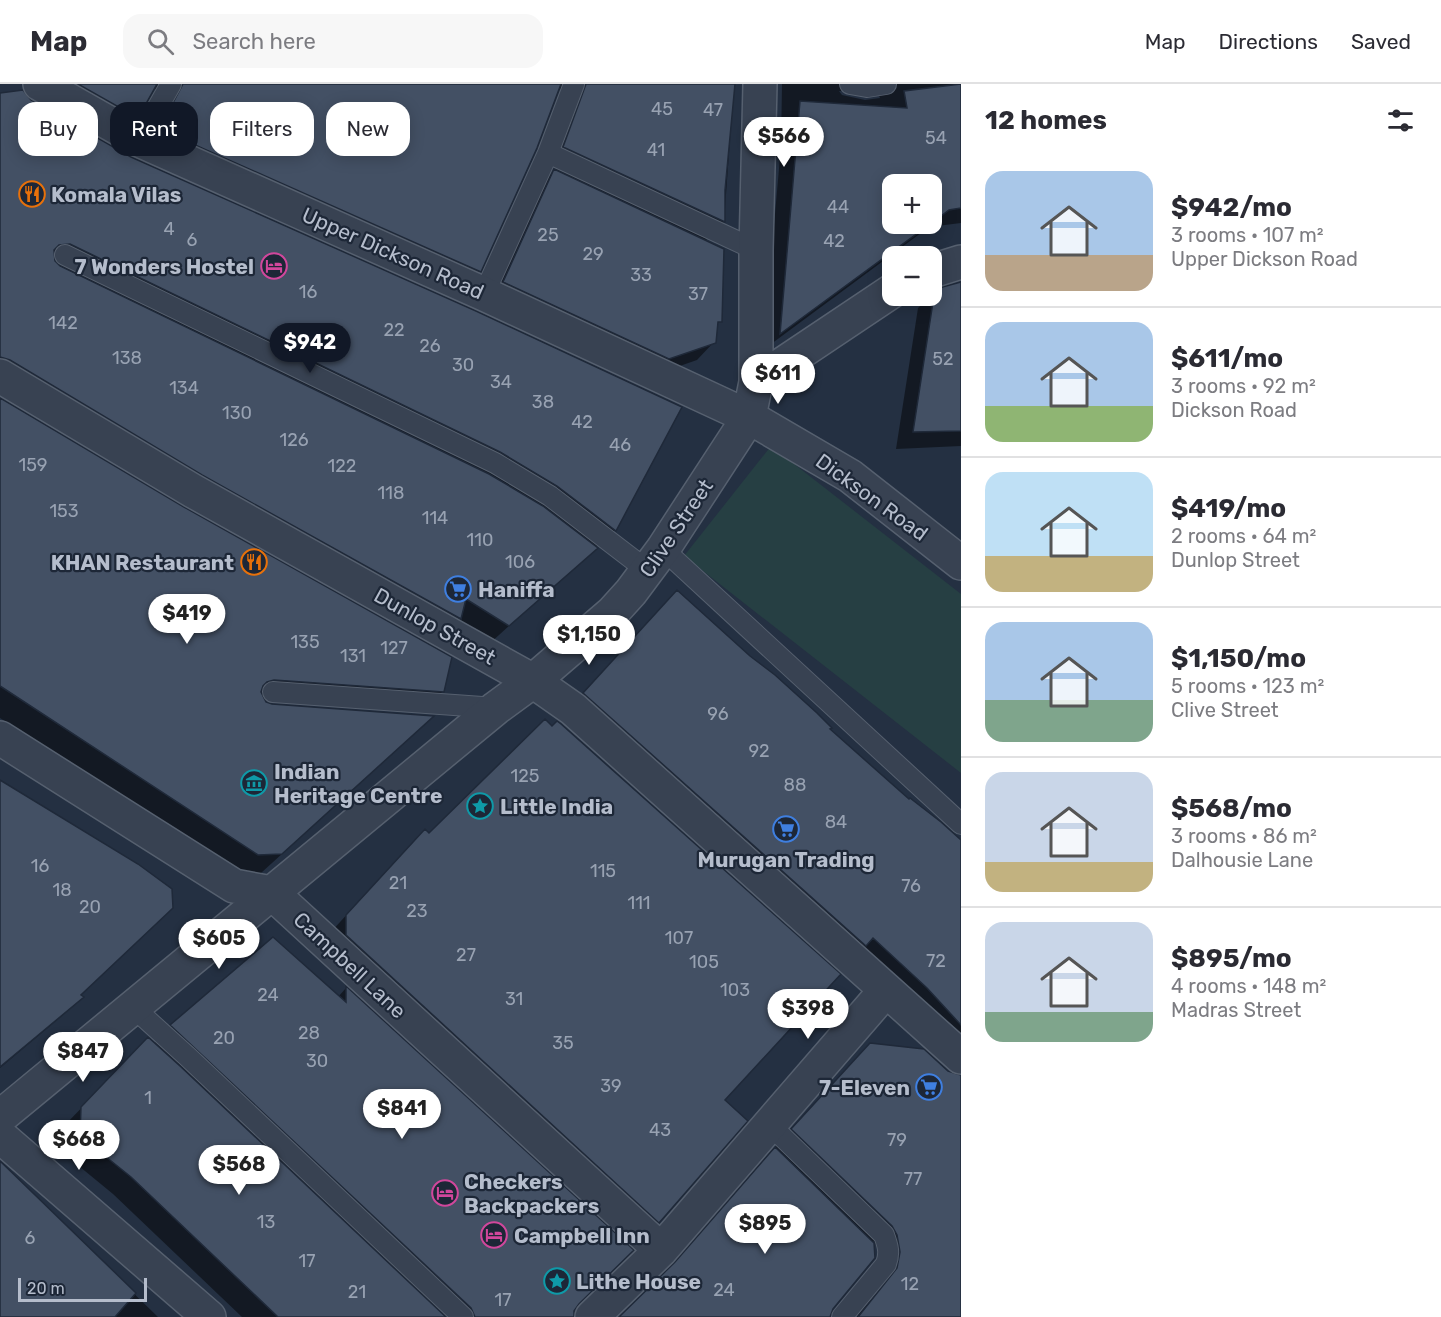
<!DOCTYPE html>
<html lang="en">
<head>
<meta charset="utf-8">
<style>
	:root { --surface:#fff; --page:#f7f7f7; --text:#2b2b33; --muted:#7c7c81; --line:#e1e1e2; --accent:#111827 }
	body { margin:0; font-family:Rubik,sans-serif; background:var(--page); color:var(--text); height:100vh; display:flex; flex-direction:column; font-size:22px; white-space:nowrap }
	* { box-sizing:border-box; margin:0 }
	p { font-size:20px; color:var(--muted) }
	.icon { flex:none; width:33px; height:33px; fill:none; stroke:currentColor; stroke-width:2; stroke-linecap:round; stroke-linejoin:round }
	.map { position:relative; flex:1; overflow:hidden }
	.details { display:flex; flex-direction:column; background:var(--surface); width:480px }
	.details>* { flex:none }
	.top-card { position:absolute; left:18px; top:18px; width:570px; height:54px; display:flex; gap:12px }
	.fabs { position:absolute; left:882px; top:90px; display:grid; gap:12px }
	.fabs a { display:grid; place-items:center; width:60px; height:60px; border-radius:12px; background:var(--surface); box-shadow:0 3px 15px #0003; font-size:30px }
	.scale { position:absolute; left:18px; bottom:15px; width:129px; box-sizing:border-box; padding-left:6px; border:3px solid #b5bdcc; border-top:0; font-size:16px; line-height:21px; white-space:nowrap; color:#b5bdcc; -webkit-text-stroke:4px #1d2737; paint-order:stroke }
	.price { position:absolute; translate:-50% -51px; padding:0 14px; border-radius:21px; background:#fff; color:#222; font-size:20px; line-height:39px; filter:drop-shadow(0 2px 3px #0008) }
	.price::after { content:''; position:absolute; left:50%; top:36px; width:18px; height:14px; margin-left:-9px; background:inherit; clip-path:polygon(0 0,100% 0,50% 100%) }
	.price.current { background:var(--accent); color:#fff }
	ul { padding:0; list-style:none }
	li { display:flex; align-items:center; gap:18px; height:150px; padding:0 24px }
	li+li { border-top:2px solid var(--line) }
	li span { display:grid; place-items:center; flex:none; width:168px; height:120px; border-radius:18px; color:#555 }
	li>.icon { margin-inline-start:auto }
	span .icon { width:72px; height:72px; fill:#fffc; stroke-width:1 }
	li b { font-size:26px }
	h2 { display:flex; justify-content:space-between; align-items:center; height:72px; padding:0 24px; font-size:26px }
	.tag { padding:0 21px; border-radius:18px; background:var(--surface); box-shadow:0 3px 15px #0003; font-size:21px; line-height:54px }
	.tag.current { background:var(--accent); color:#fff }
	header { display:flex; align-items:center; gap:36px; box-sizing:border-box; height:84px; padding:0 30px; background:var(--surface); border-bottom:2px solid var(--line) }
	header strong { font-size:28px }
	nav { display:flex; gap:33px; margin-inline-start:auto; font-size:21px }
	.search { width:420px; height:54px; background:var(--page); display:flex; align-items:center; gap:15px; box-sizing:border-box; padding:0 21px; border-radius:18px; color:var(--muted); font-size:22px }
	main { display:flex; flex:1; min-height:0 }
	.map>svg:first-child { display:block }
	.green { fill:#263f43 }
	.shadow { fill:#0007; fill-rule:evenodd }
	.building { fill:#435064; stroke:#1f2939; stroke-width:1.5 }
	.lines { fill:none; stroke-linecap:round; stroke-linejoin:round }
	.lane-casing { stroke:#56606f; stroke-width:22 }
	.street-casing { stroke:#56606f; stroke-width:36 }
	.lane { stroke:#384252; stroke-width:20 }
	.street { stroke:#384252; stroke-width:33 }
	.labels { text-anchor:middle; dominant-baseline:central; stroke-width:4.5; stroke-linejoin:round; paint-order:stroke }
	.number-label { font-size:18px; fill:#98a2b2 }
	.poi-label { font-size:21px; font-weight:bold; fill:#b5bdcc; stroke:#1d2737; text-anchor:start }
	.street-label { font-size:21px; fill:#b5bdcc; stroke:#1d2737 }
</style>
</head>
<body>
<header>
<strong>Map</strong>
<div class="search"><svg class="icon" aria-label="search" viewBox="0 0 24 24"><circle cx="10" cy="10" r="6"/><path d="M15 15l6 6"/></svg>Search here</div>
<nav><a>Map</a><a>Directions</a><a>Saved</a></nav>
</header>
<main>
<div class="map">
<svg width="961" height="1233" viewBox="0 0 961 1233">
	<rect width="100%" height="100%" fill="#243042"/>
	<path class="green" d="M771,362L961,510V689L684,472Z"/>
	<path class="shadow" d="M28,0H734L724,138L705,157L720,237L716,241L714,258L697,276L651,292L486,216L537,104L556,85L547,80L566,9L558,5L480,187L462,205L143,62L159,6L153,5L137,33L119,50Z
		M782,0H961V139L929,143L763,266L781,62ZM839,7L878,9L880,14L865,16L842,11ZM892,100H932V140H892Z
		M0,11L30,17L131,74L680,323L615,446L488,561L0,301Z
		M961,203V362L896,365L918,224L936,207Z
		M0,316L443,607L423,627L262,616L265,619L413,651L261,789L238,790L0,634Z
		M660,526L828,645L909,717L910,716L961,756V972L566,627Z
		M0,697L81,913L63,931L0,984Z
		M407,765L723,1016L658,1138L641,1155L329,850Z
		M346,904L577,1220L572,1228V1233H242L113,1110L63,1069L64,1042L148,955L153,960L171,942L338,913Z
		M853,978L948,988L961,993V1233H856L878,1207L883,1192L881,1173L874,1157L872,1158L874,1174L829,1230V1233H621L661,1195L758,1082Z
		M0,1082H3L158,1233H0Z"/>
	<path class="building" d="M78,0H157L138,34Z
		M183,0H561L537,64L481,188L159,45Z
		M586,0H735L725,106V138L563,63Z
		M961,0V124L949,126L932,139V100H892V140H930L780,250L800,17L907,24L904,7Z
		M23,6L31,16L131,73L476,227L682,323L616,447L557,402L500,368L70,160L59,161L54,166L55,177L60,182L489,390L543,422L598,464L509,542L466,515L461,535L202,391L10,276L0,273V9Z
		M554,85L724,165L722,238H718L716,259L669,275L503,198Z
		M961,198V347L913,348L935,205Z
		M0,314L184,423L452,573L444,608L274,596L267,598L263,602L261,608L266,618L272,620L434,632L282,770L258,771L0,602Z
		M677,506L750,572L775,591L817,629L832,644L830,645L909,715L910,714L941,738L961,756V941L927,904L873,854L866,862L583,609Z
		M545,635L552,642L557,637L561,640L841,890L725,1016L748,1037L659,1139L346,851V831L425,745L429,749Z
		M0,696L138,780L172,805L173,824L81,911L84,913L0,983Z
		M273,853L346,918V902L634,1166L579,1220L574,1227V1233H475L471,1224L170,941Z
		M148,953L180,982L446,1233H278L131,1093L80,1052L81,1023Z
		M870,959L924,965L948,987L961,991V1233H858L897,1184L900,1168L897,1151L892,1142L791,1045Z
		M775,1063L874,1159L875,1174L833,1225L830,1233H619L675,1178Z
		M0,1077L136,1209L115,1233H0Z"/>
	<g class="lines">
		<g class="lane-casing">
			<path id="lane" d="M850,0L867,3L886,0
				M139,56L171,0
				M548,69L756,166
				M65,171L495,379L550,412L648,487
				M484,210L548,69L574,0
				M663,465L961,740
				M273,608L496,624
				M134,924L188,973L463,1233
				M769,1040L884,1151C888,1162 890,1169 886,1180L842,1233"/>
		</g>
		<g class="street-casing">
			<path id="street" d="M40,0L139,56L484,210L749,333L850,392L961,479
				M932,187L961,178
				M0,292L193,407L533,597L573,625L961,973
				M756,298L892,207
				M0,654L234,802L272,809L661,1166
				M0,1033L496,624L533,597L612,529L631,508L663,465L749,333L756,298V166L760,0
				M0,1052L209,1233
				M592,1233L661,1166L886,906"/>
		</g>
		<use href="#lane" class="lane"/>
		<use href="#street" class="street"/>
	</g>
	<defs>
		<g id="restaurant-ring" transform="scale(1.35)"><circle r="9.5" fill="#1d2737" stroke="#e8710a" stroke-width="1.5"/><path d="M-5-6h1v4h1v-4h1v4h1v-4h1v5L-1.5 .5V6h-2V.5L-5-1ZM5-6V6H3V1.5H1.5Q1.5-4 5-6Z" fill="#e8710a"/></g>
		<g id="hotel-ring" transform="scale(1.35)"><circle r="9.5" fill="#1d2737" stroke="#d1479c" stroke-width="1.5"/><path d="M-6-4.5h1.5V1H6V5H4.5V3h-9V5H-6ZM-4 0a1.8 1.8 0 1 1 3.6 0ZM.5 0V-2.5h3Q6-2.5 6 0Z" fill="#d1479c"/></g>
		<g id="supermarket-ring" transform="scale(1.35)"><circle r="9.5" fill="#1d2737" stroke="#3f7fe0" stroke-width="1.5"/><path d="M-6-5.5h2.5l.6 2H6L4.5 2H-2.5L-4.4-4H-6ZM-1.5 3.2a1.3 1.3 0 1 0 .1 0ZM3 3.2a1.3 1.3 0 1 0 .1 0Z" fill="#3f7fe0"/></g>
		<g id="museum-ring" transform="scale(1.35)"><circle r="9.5" fill="#1d2737" stroke="#0f9aa8" stroke-width="1.5"/><path d="M0-6L6-3V-2H-6V-3ZM-5-1h2V3h-2ZM-1-1h2V3h-2ZM3-1h2V3H3ZM-6 4H6V6H-6Z" fill="#0f9aa8"/></g>
		<g id="sight-ring" transform="scale(1.35)"><circle r="9.5" fill="#1d2737" stroke="#0f9aa8" stroke-width="1.5"/><path d="M0-6L1.8-2.2L6-1.7L2.9 1.2L3.7 5.4L0 3.3L-3.7 5.4L-2.9 1.2L-6-1.7L-1.8-2.2Z" fill="#0f9aa8"/></g>
	</defs>
	<g fill-rule="evenodd">
		<use href="#restaurant-ring" x="32" y="110"/>
		<use href="#hotel-ring" x="274" y="182"/>
		<use href="#restaurant-ring" x="254" y="478"/>
		<use href="#supermarket-ring" x="458" y="505"/>
		<use href="#museum-ring" x="254" y="699"/>
		<use href="#sight-ring" x="480" y="722"/>
		<use href="#supermarket-ring" x="786" y="745"/>
		<use href="#supermarket-ring" x="929" y="1003"/>
		<use href="#hotel-ring" x="445" y="1109"/>
		<use href="#hotel-ring" x="494" y="1151"/>
		<use href="#sight-ring" x="557" y="1197"/>
	</g>
	<g class="labels">
		<g class="number-label">
			<text x="662" y="25">45</text>
			<text x="713" y="26">47</text>
			<text x="936" y="54">54</text>
			<text x="656" y="66">41</text>
			<text x="838" y="123">44</text>
			<text x="169" y="145">4</text>
			<text x="548" y="151">25</text>
			<text x="192" y="156">6</text>
			<text x="834" y="157">42</text>
			<text x="593" y="170">29</text>
			<text x="641" y="191">33</text>
			<text x="308" y="208">16</text>
			<text x="698" y="210">37</text>
			<text x="63" y="239">142</text>
			<text x="394" y="246">22</text>
			<text x="430" y="262">26</text>
			<text x="127" y="274">138</text>
			<text x="943" y="275">52</text>
			<text x="463" y="281">30</text>
			<text x="501" y="298">34</text>
			<text x="184" y="304">134</text>
			<text x="543" y="318">38</text>
			<text x="237" y="329">130</text>
			<text x="582" y="338">42</text>
			<text x="294" y="356">126</text>
			<text x="620" y="361">46</text>
			<text x="33" y="381">159</text>
			<text x="342" y="382">122</text>
			<text x="391" y="409">118</text>
			<text x="64" y="427">153</text>
			<text x="435" y="434">114</text>
			<text x="480" y="456">110</text>
			<text x="520" y="478">106</text>
			<text x="305" y="558">135</text>
			<text x="394" y="564">127</text>
			<text x="353" y="572">131</text>
			<text x="718" y="630">96</text>
			<text x="759" y="667">92</text>
			<text x="525" y="692">125</text>
			<text x="795" y="701">88</text>
			<text x="836" y="738">84</text>
			<text x="40" y="782">16</text>
			<text x="603" y="787">115</text>
			<text x="398" y="799">21</text>
			<text x="911" y="802">76</text>
			<text x="62" y="806">18</text>
			<text x="639" y="819">111</text>
			<text x="90" y="823">20</text>
			<text x="417" y="827">23</text>
			<text x="679" y="854">107</text>
			<text x="466" y="871">27</text>
			<text x="936" y="877">72</text>
			<text x="704" y="878">105</text>
			<text x="735" y="906">103</text>
			<text x="268" y="911">24</text>
			<text x="514" y="915">31</text>
			<text x="309" y="949">28</text>
			<text x="224" y="954">20</text>
			<text x="563" y="959">35</text>
			<text x="317" y="977">30</text>
			<text x="611" y="1002">39</text>
			<text x="148" y="1014">1</text>
			<text x="660" y="1046">43</text>
			<text x="897" y="1056">79</text>
			<text x="913" y="1095">77</text>
			<text x="266" y="1138">13</text>
			<text x="30" y="1154">6</text>
			<text x="307" y="1177">17</text>
			<text x="910" y="1200">12</text>
			<text x="724" y="1206">24</text>
			<text x="357" y="1208">21</text>
			<text x="503" y="1216">17</text>
		</g>
		<g class="poi-label">
			<text x="51" y="110">Komala Vilas</text>
			<text x="254" y="182" text-anchor="end">7 Wonders Hostel</text>
			<text x="234" y="478" text-anchor="end">KHAN Restaurant</text>
			<text x="478" y="505">Haniffa</text>
			<text x="274" y="687">Indian<tspan x="274" dy="24">Heritage Centre</tspan></text>
			<text x="500" y="722">Little India</text>
			<text x="786" y="775" text-anchor="middle">Murugan Trading</text>
			<text x="910" y="1003" text-anchor="end">7-Eleven</text>
			<text x="464" y="1097">Checkers<tspan x="464" dy="24">Backpackers</tspan></text>
			<text x="514" y="1151">Campbell Inn</text>
			<text x="576" y="1197">Lithe House</text>
		</g>
		<g class="street-label">
			<text transform="translate(393 169) rotate(24)">Upper Dickson Road</text>
			<text transform="translate(872 413) rotate(36)">Dickson Road</text>
			<text transform="translate(676 444) rotate(-56)">Clive Street</text>
			<text transform="translate(435 542) rotate(29)">Dunlop Street</text>
			<text transform="translate(350 881) rotate(43)">Campbell Lane</text>
		</g>
	</g>
</svg>
<div class="fabs">
<a>+</a>
<a>−</a>
</div>
<div class="scale">20 m</div>
<b class="price" style="left:784px;top:84px">$566</b>
<b class="price current" style="left:310px;top:290px">$942</b>
<b class="price" style="left:778px;top:321px">$611</b>
<b class="price" style="left:187px;top:561px">$419</b>
<b class="price" style="left:589px;top:582px">$1,150</b>
<b class="price" style="left:219px;top:886px">$605</b>
<b class="price" style="left:808px;top:956px">$398</b>
<b class="price" style="left:83px;top:999px">$847</b>
<b class="price" style="left:402px;top:1056px">$841</b>
<b class="price" style="left:79px;top:1087px">$668</b>
<b class="price" style="left:239px;top:1112px">$568</b>
<b class="price" style="left:765px;top:1171px">$895</b>
<div class="top-card">
<a class="tag">Buy</a>
<a class="tag current">Rent</a>
<a class="tag">Filters</a>
<a class="tag">New</a>
</div>
</div>
<section class="details">
<h2>12 homes<svg class="icon" aria-label="filters" viewBox="0 0 24 24"><path d="M4 7h16M4 17h16"/><circle cx="9" cy="7" r="2"/><circle cx="15" cy="17" r="2"/></svg></h2>
<ul>
<li><span style="background:linear-gradient(#a9c7e8 70%,#b9a48a 0)"><svg class="icon" aria-label="home" viewBox="0 0 24 24"><path d="M3 11l9-7 9 7M6 9v11h12V9"/></svg></span><div><b>$942/mo</b><p>3 rooms · 107 m²</p><p>Upper Dickson Road</p></div></li>
<li><span style="background:linear-gradient(#a9c7e8 70%,#8fb573 0)"><svg class="icon" aria-label="home" viewBox="0 0 24 24"><path d="M3 11l9-7 9 7M6 9v11h12V9"/></svg></span><div><b>$611/mo</b><p>3 rooms · 92 m²</p><p>Dickson Road</p></div></li>
<li><span style="background:linear-gradient(#bfe0f5 70%,#c2b280 0)"><svg class="icon" aria-label="home" viewBox="0 0 24 24"><path d="M3 11l9-7 9 7M6 9v11h12V9"/></svg></span><div><b>$419/mo</b><p>2 rooms · 64 m²</p><p>Dunlop Street</p></div></li>
<li><span style="background:linear-gradient(#a9c7e8 65%,#7fa58c 0)"><svg class="icon" aria-label="home" viewBox="0 0 24 24"><path d="M3 11l9-7 9 7M6 9v11h12V9"/></svg></span><div><b>$1,150/mo</b><p>5 rooms · 123 m²</p><p>Clive Street</p></div></li>
<li><span style="background:linear-gradient(#c9d6e8 75%,#c2b280 0)"><svg class="icon" aria-label="home" viewBox="0 0 24 24"><path d="M3 11l9-7 9 7M6 9v11h12V9"/></svg></span><div><b>$568/mo</b><p>3 rooms · 86 m²</p><p>Dalhousie Lane</p></div></li>
<li><span style="background:linear-gradient(#c9d6e8 75%,#7fa58c 0)"><svg class="icon" aria-label="home" viewBox="0 0 24 24"><path d="M3 11l9-7 9 7M6 9v11h12V9"/></svg></span><div><b>$895/mo</b><p>4 rooms · 148 m²</p><p>Madras Street</p></div></li>
</ul>
</section>
</main>
</body>
</html>
